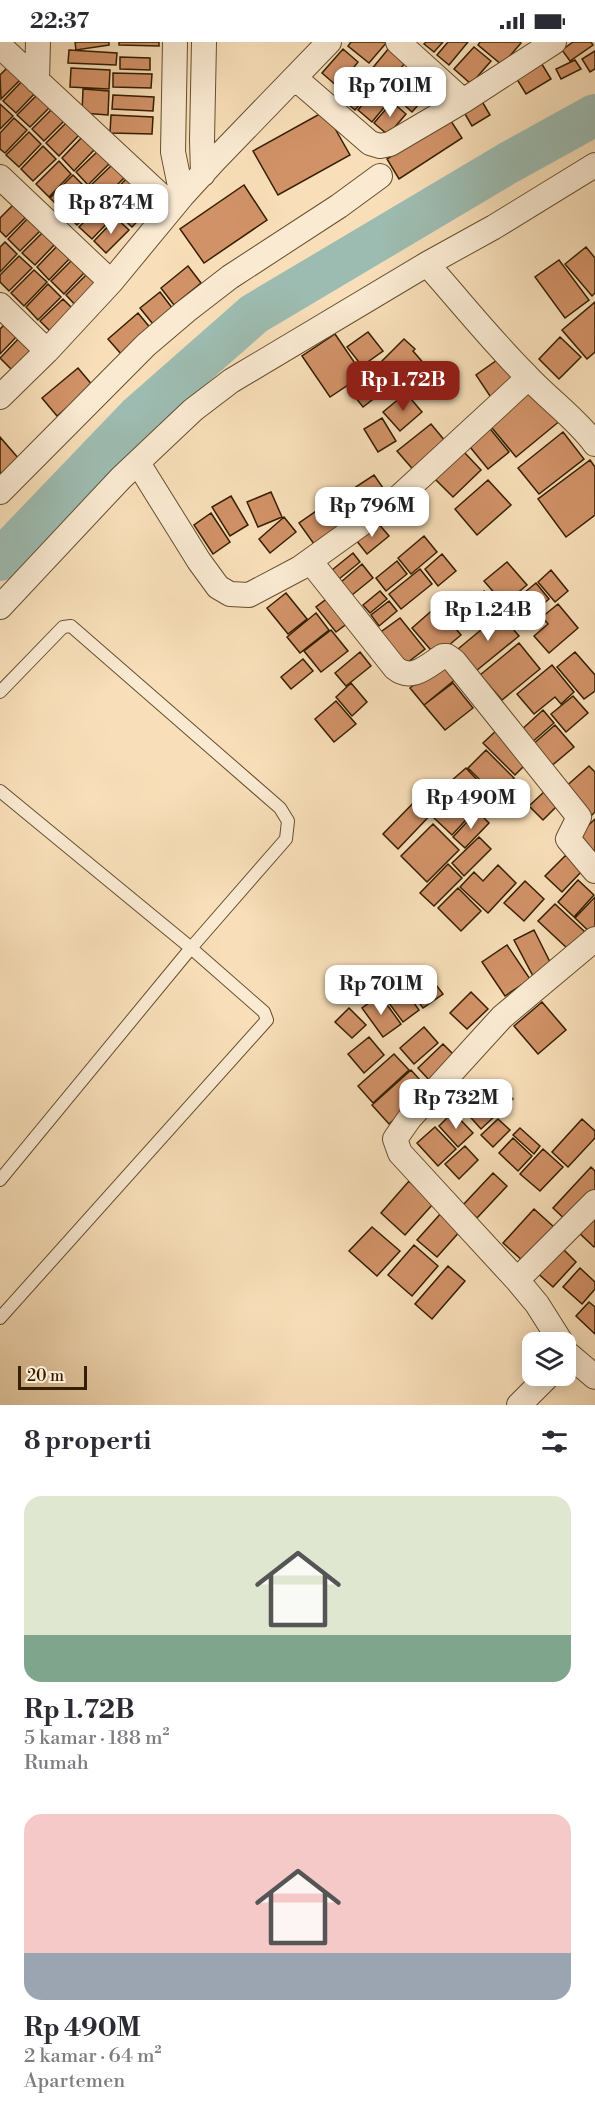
<!DOCTYPE html>
<html lang="id">
<head>
<meta charset="utf-8">
<style>
	:root { --surface:#fff; --page:#f7f7f7; --text:#2b2b33; --muted:#7c7c81; --accent:#8f2418 }
	body { margin:0; font-family:"Libre Bodoni",serif; background:var(--page); color:var(--text); height:100vh; display:flex; flex-direction:column; font-size:22px; white-space:nowrap }
	* { box-sizing:border-box; margin:0 }
	p { font-size:20px; color:var(--muted) }
	.icon { flex:none; width:33px; height:33px; fill:none; stroke:currentColor; stroke-width:2; stroke-linecap:round; stroke-linejoin:round }
	.map { position:relative; height:1363px; overflow:hidden }
	.drawer { display:flex; flex-direction:column; background:var(--surface); flex:1 }
	.drawer>* { flex:none }
	.controls { position:absolute; left:522px; top:1290px; display:grid; gap:12px }
	.controls a { display:grid; place-items:center; width:54px; height:54px; border-radius:12px; background:var(--surface); box-shadow:0 3px 15px #0003; font-size:30px }
	.scale { position:absolute; left:18px; bottom:15px; width:69px; box-sizing:border-box; padding-left:6px; border:3px solid #351f00; border-top:0; font-size:16px; line-height:21px; white-space:nowrap; color:#351f00; -webkit-text-stroke:4px #faead2; paint-order:stroke }
	.price { position:absolute; translate:-50% -51px; padding:0 14px; border-radius:12px; background:#fff; color:#222; font-size:20px; line-height:39px; filter:drop-shadow(0 2px 3px #0008) }
	.price::after { content:''; position:absolute; left:50%; top:36px; width:18px; height:14px; margin-left:-9px; background:inherit; clip-path:polygon(0 0,100% 0,50% 100%) }
	.price.on { background:var(--accent); color:#fff }
	ul { padding:0; list-style:none }
	li { display:grid; align-content:center; gap:12px; height:318px; padding:0 24px }
	li span { display:grid; place-items:center; height:186px; border-radius:18px; color:#555 }
	li>.icon { margin-inline-start:auto }
	span .icon { width:108px; height:108px; fill:#fffc; stroke-width:1 }
	li b { font-size:26px }
	h2 { display:flex; justify-content:space-between; align-items:center; height:72px; padding:0 24px; font-size:26px }
	.status { display:flex; justify-content:space-between; align-items:center; height:42px; padding:0 30px; background:var(--surface); direction:ltr }
	.status svg { height:16px; fill:currentColor }
	.map>svg:first-child { display:block }
	.lines { fill:none; stroke-linecap:round; stroke-linejoin:round }
	.river { stroke:#9dbcb1; stroke-width:42 }
	.building { fill:#d29268; stroke:#351f00; stroke-width:1.5 }
	.service-casing { stroke:#664f2e; stroke-width:14 }
	.minor-casing { stroke:#664f2e; stroke-width:26 }
	.service { stroke:#faead2; stroke-width:12 }
	.minor { stroke:#faead2; stroke-width:24 }
</style>
</head>
<body>
<div class="status"><b>22:37</b><svg viewBox="0 0 49 12"><path d="M0 12V9h3v3zM5 12V6h3v6zM10 12V3h3v9zM15 12V0h3v12zM26 1h20v11H26zM47 4h2v5h-2z"/></svg></div>
<div class="map">
<svg width="595" height="1363" viewBox="0 0 595 1363">
	<rect width="100%" height="100%" fill="#f8dfb9"/>
	<filter id="stains"><feTurbulence type="fractalNoise" baseFrequency=".00333" numOctaves="4"/><feColorMatrix values="0 0 0 0 .2 0 0 0 0 .09 0 0 0 0 .02 0 0 0 .5 -.17"/></filter>
	<radialGradient id="worn" r=".72"><stop offset=".6" stop-color="#630" stop-opacity="0"/><stop offset="1" stop-color="#630" stop-opacity=".3"/></radialGradient>
	<g class="lines">
		<path class="river" d="M0,518L138,374L254,272L508,121L595,73"/>
	</g>
	<path class="building" d="M75,0H109V3L76,8Z
		M119,0H159V4L119,3Z
		M351,0H387L369,21L348,4Z
		M426,0H443L434,10L424,2Z
		M448,0H468L449,23L437,13Z
		M480,0H520L521,1L502,23L478,3Z
		M573,0H591L593,3L570,19L562,8Z
		M474,5L491,19L471,42L454,27Z
		M389,6L406,20L387,42L371,28Z
		M343,7L358,20L338,45L322,31Z
		M69,8L117,11L116,23L68,21Z
		M595,9V27L590,30L582,17Z
		M120,15L150,16V28L120,27Z
		M575,18L581,27L561,37L556,27Z
		M540,19L551,37L526,52L515,34Z
		M411,20L421,29L395,59L385,51Z
		M11,22L24,34L1,57L0,33Z
		M71,26L110,28L109,47L70,45Z
		M361,26L378,41L355,68L338,54Z
		M113,31L152,32L151,46L113,45Z
		M421,34L434,45L412,70L400,59Z
		M25,36L38,48L16,71L3,59Z
		M377,45L391,57L372,80L358,68Z
		M83,47L109,49L108,73L82,71Z
		M40,50L53,62L30,85L17,73Z
		M113,53L154,55L153,69L112,67Z
		M480,56L490,73L472,84L462,67Z
		M392,60L406,72L388,93L374,81Z
		M0,62L13,74L0,87Z
		M55,64L67,76L44,99L32,87Z
		M325,69L350,113L278,153L253,109Z
		M111,73L153,75L152,92L110,91Z
		M14,76L27,88L5,111L0,107V91Z
		M449,76L462,96L399,137L387,117Z
		M69,78L81,91L59,114L46,101Z
		M29,90L41,102L19,125L6,113Z
		M84,93L96,106L74,129L62,116Z
		M43,104L56,117L33,139L21,127Z
		M99,108L111,120L88,143L76,130Z
		M59,119L71,132L49,155L36,142Z
		M113,122L126,134L103,157L90,144Z
		M73,133L86,146L63,169L50,156Z
		M127,136L140,148L117,171L105,159Z
		M244,143L267,178L204,221L180,187Z
		M87,148L100,160L77,183L65,171Z
		M142,150L154,162L132,185L119,173Z
		M16,160L29,172L6,195L0,189V176Z
		M102,162L114,174L92,197L79,185Z
		M30,174L43,186L20,209L8,197Z
		M116,176L129,188L106,211L94,199Z
		M45,188L57,200L35,223L22,211Z
		M5,200L17,212L0,230V205Z
		M59,202L72,214L49,238L37,225Z
		M586,205L595,216V251L592,254L565,222Z
		M19,214L32,226L9,249L0,240V233Z
		M74,216L86,229L64,252L51,239Z
		M559,218L589,258L565,276L535,235Z
		M188,224L201,241L174,263L161,246Z
		M34,228L47,240L24,264L11,251Z
		M88,231L101,243L78,266L66,253Z
		M48,242L61,255L38,278L26,265Z
		M160,250L176,271L157,287L140,266Z
		M63,257L75,269L53,292L40,279Z
		M595,260V310L587,317L562,288Z
		M138,271L152,288L122,313L108,297Z
		M8,279L20,291L0,312V287Z
		M368,290L383,309L362,324L347,305Z
		M335,292L363,333L330,355L302,314Z
		M22,293L35,305L12,328L0,316Z
		M560,295L581,315L559,337L539,317Z
		M404,297L415,307L413,309L426,324L410,338L399,324L393,330L382,319Z
		M500,316L519,343L494,360L476,333Z
		M78,326L93,344L57,374L42,356Z
		M367,332L381,351L363,365L348,346Z
		M534,344L561,378L516,415L488,381Z
		M406,351L422,370L400,389L383,370Z
		M382,376L396,399L378,410L364,387Z
		M431,382L450,405L417,432L397,409Z
		M487,383L509,410L488,427L466,400Z
		M563,390L584,417L539,452L518,426Z
		M0,395L19,417L2,432L0,430Z
		M463,409L481,428L453,455L434,436Z
		M590,418L595,425V473L566,495L538,457Z
		M374,433L388,453L358,473L345,452Z
		M488,438L511,463L477,493L455,467Z
		M271,450L282,475L258,485L247,460Z
		M231,454L248,483L230,494L212,465Z
		M335,456L349,478L314,502L299,481Z
		M211,471L230,500L213,512L194,483Z
		M284,475L296,490L270,511L259,497Z
		M377,480L389,494L367,512L356,498Z
		M424,494L437,510L411,532L398,516Z
		M353,511L360,520L339,537L332,528Z
		M442,512L456,529L438,544L425,527Z
		M397,519L407,532L386,549L376,536Z
		M507,520L527,543L504,562L484,539Z
		M362,522L373,536L352,553L341,540Z
		M420,527L432,542L401,567L389,552Z
		M551,528L568,549L555,560L538,540Z
		M536,541L549,557L528,575L514,559Z
		M380,549L387,557L370,571L363,563Z
		M484,549L500,568L478,585L463,566Z
		M286,551L307,577L288,592L267,566Z
		M333,552L353,577L336,590L316,565Z
		M389,559L397,569L379,584L371,573Z
		M558,562L578,586L549,611L534,594L548,582L542,575Z
		M437,564L461,593L436,614L412,586Z
		M316,571L329,588L300,611L287,595Z
		M500,572L519,594L476,629L458,607Z
		M400,576L425,607L403,624L378,592Z
		M331,588L348,609L321,630L304,609Z
		M519,601L540,627L502,658L480,633Z
		M360,610L371,624L346,644L335,631Z
		M575,610L595,633V649L584,657L557,625Z
		M303,617L313,629L291,647L281,635Z
		M443,619L457,636L424,663L410,646Z
		M552,623L574,650L561,662L555,655L534,672L517,652Z
		M351,641L367,660L352,674L336,655Z
		M453,641L473,666L445,688L424,663Z
		M573,654L588,671L566,690L551,672Z
		M336,659L356,682L334,700L315,677Z
		M543,668L554,681L530,702L519,690Z
		M555,683L574,705L549,726L531,704Z
		M498,687L530,718L515,733L483,701Z
		M486,708L514,736L496,754L468,726Z
		M589,724L595,730V770L589,776L563,747Z
		M466,726L493,755L478,768L451,739Z
		M546,748L559,762L543,778L529,764Z
		M423,751L438,765L398,807L383,792Z
		M457,751L475,768L452,793L434,776Z
		M477,769L489,781L465,806L453,795Z
		M595,777V809L593,812L576,795Z
		M433,782L459,808L427,840L401,814Z
		M479,795L491,807L464,834L452,821Z
		M566,813L582,829L562,850L545,834Z
		M448,822L462,836L434,864L420,851Z
		M498,823L516,841L488,871L460,845L474,830L483,839Z
		M578,838L594,853L574,875L558,860Z
		M525,839L544,857L524,879L504,861Z
		M458,846L481,869L461,889L438,866Z
		M595,855V895L575,876Z
		M555,862L585,890L568,907L538,879Z
		M534,888L552,924L533,934L514,898Z
		M507,903L530,937L505,954L482,920Z
		M424,927L443,952L423,966L404,941Z
		M391,929L419,968L403,980L374,941Z
		M471,950L488,967L467,987L450,971Z
		M380,953L401,982L383,995L362,966Z
		M542,960L566,988L538,1012L514,984Z
		M349,966L366,983L352,996L335,980Z
		M424,985L438,1001L414,1022L400,1006Z
		M369,995L384,1013L364,1031L348,1012Z
		M443,1002L455,1014L430,1039L418,1026Z
		M394,1012L409,1028L373,1061L358,1044Z
		M411,1028L428,1047L389,1082L372,1063Z
		M496,1038L513,1057L481,1087L464,1068Z
		M453,1070L473,1091L458,1105L439,1084Z
		M498,1077L510,1088L493,1105L481,1093Z
		M582,1077L595,1089V1096L568,1125L552,1110Z
		M435,1085L456,1107L438,1124L417,1101Z
		M520,1086L540,1104L534,1112L513,1093Z
		M513,1096L532,1114L518,1129L499,1111Z
		M465,1104L478,1118L459,1137L445,1122Z
		M543,1107L563,1125L540,1149L520,1132Z
		M591,1125L595,1129V1155L570,1182L553,1166Z
		M493,1131L507,1144L477,1176L463,1163Z
		M409,1139L433,1162L405,1193L381,1171Z
		M534,1167L554,1185L523,1219L503,1201Z
		M442,1170L462,1187L437,1215L417,1198Z
		M595,1172V1204L594,1205L574,1186Z
		M372,1185L400,1209L377,1234L349,1209Z
		M558,1202L576,1220L553,1245L534,1228Z
		M414,1203L438,1224L412,1254L388,1233Z
		M448,1224L465,1239L432,1277L415,1262Z
		M580,1226L595,1240V1247L582,1262L563,1245Z
		M589,1260L595,1265V1292L576,1274Z"/>
	<g class="lines">
		<g class="service-casing">
			<path id="service" d="M0,650L63,585L71,584L280,766L288,779L286,797L191,906L0,1138
				M0,749L191,906L264,970L267,978L0,1276"/>
		</g>
		<g class="minor-casing">
			<path id="minor" d="M175,0L173,110L182,154
				M398,0L463,59
				M0,4L173,165
				M295,36L370,101L380,104L390,102L463,59L554,0
				M37,39L38,0
				M203,132L202,98L204,0
				M0,135L111,240
				M427,222C460,259 491,298 526,333C548,357 575,375 595,402
				M0,263L47,309
				M0,355L47,309L111,240L182,154L215,118L329,0
				M138,421L199,519L218,545L230,552L249,553L300,526L400,454L528,336
				M0,450L146,303L186,269L230,235L339,164L380,134
				M310,519L395,626C412,640 427,624 443,614H447L454,619L579,775L568,797L595,829
				M0,565L121,436L193,368L231,339L427,222L494,185L595,123
				M517,1238L595,1160
				M561,1300L537,1262L517,1238L400,1111L395,1097L409,1077L502,975L595,897
				M566,1316L569,1313L595,1335
				M519,1363L548,1334"/>
		</g>
		<use href="#service" class="service"/>
		<use href="#minor" class="minor"/>
	</g>
	<rect width="100%" height="100%" filter="url(#stains)"/>
	<rect width="100%" height="100%" fill="url(#worn)"/>
</svg>
<div class="controls">
<a><svg class="icon" aria-label="layers" viewBox="0 0 24 24"><path d="M12 4l9 5-9 5-9-5zM3 14l9 5 9-5"/></svg></a>
</div>
<div class="scale">20 m</div>
<b class="price" style="left:390px;top:76px">Rp 701M</b>
<b class="price" style="left:111px;top:193px">Rp 874M</b>
<b class="price on" style="left:403px;top:370px">Rp 1.72B</b>
<b class="price" style="left:372px;top:496px">Rp 796M</b>
<b class="price" style="left:488px;top:600px">Rp 1.24B</b>
<b class="price" style="left:471px;top:788px">Rp 490M</b>
<b class="price" style="left:381px;top:974px">Rp 701M</b>
<b class="price" style="left:456px;top:1088px">Rp 732M</b>
</div>
<section class="drawer">
<h2>8 properti<svg class="icon" aria-label="filters" viewBox="0 0 24 24"><path d="M4 7h16M4 17h16"/><circle cx="9" cy="7" r="2"/><circle cx="15" cy="17" r="2"/></svg></h2>
<ul>
<li><span style="background:linear-gradient(#dfe7d0 75%,#7fa58c 0)"><svg class="icon" aria-label="home" viewBox="0 0 24 24"><path d="M3 11l9-7 9 7M6 9v11h12V9"/></svg></span><div><b>Rp 1.72B</b><p>5 kamar · 188 m²</p><p>Rumah</p></div></li>
<li><span style="background:linear-gradient(#f6c9c9 75%,#9aa5b1 0)"><svg class="icon" aria-label="home" viewBox="0 0 24 24"><path d="M3 11l9-7 9 7M6 9v11h12V9"/></svg></span><div><b>Rp 490M</b><p>2 kamar · 64 m²</p><p>Apartemen</p></div></li>
</ul>
</section>
</body>
</html>
